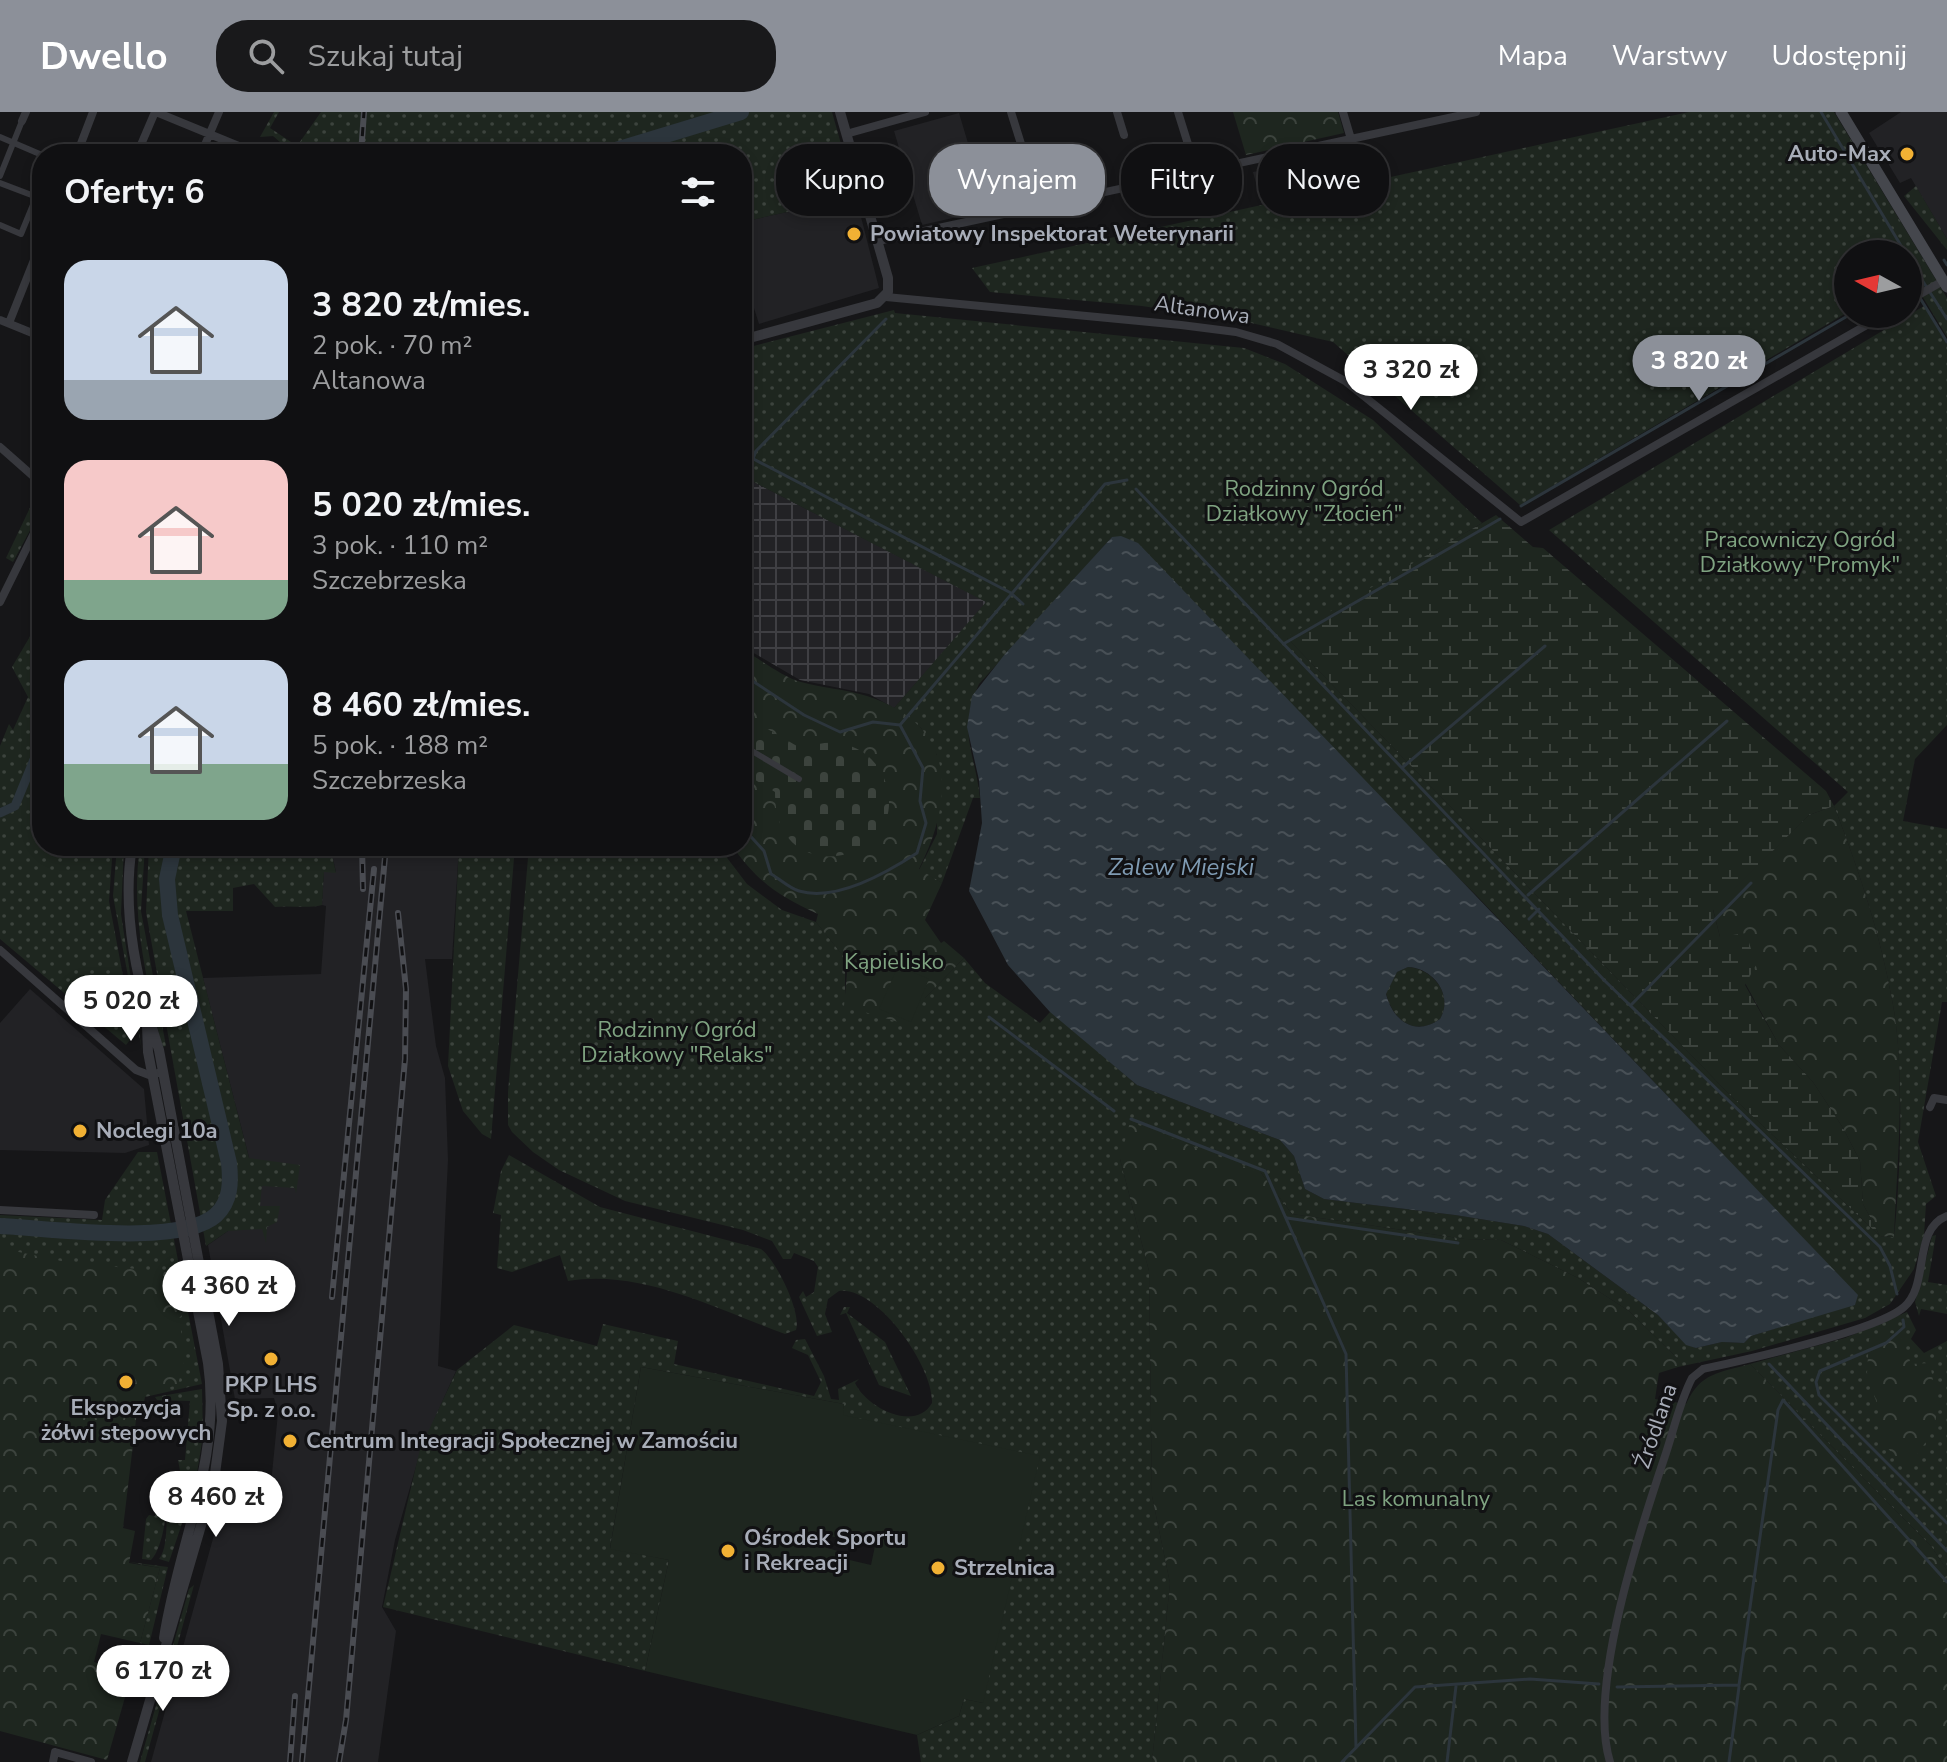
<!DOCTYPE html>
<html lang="pl">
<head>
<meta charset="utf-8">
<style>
	:root { --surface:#101012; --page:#19191b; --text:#f1f3f6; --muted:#9c9d9f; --line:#303032; --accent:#8c9099 }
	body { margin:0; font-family:"Nunito Sans",sans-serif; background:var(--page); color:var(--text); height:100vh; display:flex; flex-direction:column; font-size:30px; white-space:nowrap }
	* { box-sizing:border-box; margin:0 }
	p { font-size:26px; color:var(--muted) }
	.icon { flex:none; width:44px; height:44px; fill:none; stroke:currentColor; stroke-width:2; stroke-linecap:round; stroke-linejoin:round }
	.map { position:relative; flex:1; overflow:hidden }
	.side { position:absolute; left:32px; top:32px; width:720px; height:712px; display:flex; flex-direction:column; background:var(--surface); border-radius:32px; box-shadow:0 4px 12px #0003,0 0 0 2px var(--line) }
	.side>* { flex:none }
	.banner { position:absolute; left:776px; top:32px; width:760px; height:72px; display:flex; gap:16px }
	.needle { width:52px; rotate:278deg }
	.controls { position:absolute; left:1834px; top:128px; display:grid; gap:16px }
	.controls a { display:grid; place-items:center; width:88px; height:88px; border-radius:50%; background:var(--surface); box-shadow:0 4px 12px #0003,0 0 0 2px var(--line); font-size:40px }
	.price { position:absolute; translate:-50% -68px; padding:0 18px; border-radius:28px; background:#fff; color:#222; font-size:26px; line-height:52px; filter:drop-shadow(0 2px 4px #0008) }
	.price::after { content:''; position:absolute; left:50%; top:48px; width:24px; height:18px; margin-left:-12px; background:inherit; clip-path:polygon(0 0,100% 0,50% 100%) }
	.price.active { background:var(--accent); color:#fff }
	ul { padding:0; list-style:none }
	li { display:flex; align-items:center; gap:24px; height:200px; padding:0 32px }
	li span { display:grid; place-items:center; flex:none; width:224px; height:160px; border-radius:24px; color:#555 }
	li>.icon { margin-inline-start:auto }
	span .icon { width:96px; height:96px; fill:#fffc; stroke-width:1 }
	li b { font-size:34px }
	h2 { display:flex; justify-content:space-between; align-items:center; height:96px; padding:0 32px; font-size:34px }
	.tag { padding:0 28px; border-radius:32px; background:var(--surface); box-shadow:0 4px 12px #0003,0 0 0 2px var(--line); font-size:28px; line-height:72px }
	.tag.active { background:var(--accent); color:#fff }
	header { display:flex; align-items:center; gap:48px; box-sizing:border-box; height:112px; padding:0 40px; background:var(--accent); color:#fff }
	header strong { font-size:38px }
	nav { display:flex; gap:44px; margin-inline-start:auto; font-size:28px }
	.search { width:560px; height:72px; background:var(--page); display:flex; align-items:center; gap:20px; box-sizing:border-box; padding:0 28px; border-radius:32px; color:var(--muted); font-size:30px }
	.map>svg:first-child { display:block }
	.built { fill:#222225 }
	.industrial { fill:url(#industrial-grid) }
	.grass { fill:url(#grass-dots) }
	.forest { fill:url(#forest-crowns) }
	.wetland { fill:url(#wetland-marsh) }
	.cemetery { fill:url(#cemetery-stones) }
	.pitch { fill:#1e261f; fill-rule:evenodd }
	.water { fill:url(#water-ripples); fill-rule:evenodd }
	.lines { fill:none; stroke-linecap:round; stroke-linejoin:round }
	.stream { stroke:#2c353c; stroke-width:3 }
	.canal { stroke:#2c353c; stroke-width:9 }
	.river { stroke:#2c353c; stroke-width:16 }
	.pedestrian { stroke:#37383d; stroke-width:6 }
	.minor { stroke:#37383d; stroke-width:8 }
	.tertiary { stroke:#37383d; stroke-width:10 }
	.secondary { stroke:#45474d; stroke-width:11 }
	.rail-casing { stroke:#4a4c52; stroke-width:6 }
	.rail { stroke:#111113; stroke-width:3; stroke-dasharray:9; stroke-linecap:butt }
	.poi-dot { fill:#f2b134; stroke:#111113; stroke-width:3 }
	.labels { text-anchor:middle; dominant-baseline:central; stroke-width:6; stroke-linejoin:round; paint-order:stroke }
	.poi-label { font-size:22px; font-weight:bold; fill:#a8adb8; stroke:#111113; text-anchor:start }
	.street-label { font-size:22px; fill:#a8adb8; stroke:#111113 }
	.park-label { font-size:22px; fill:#7fa381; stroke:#111113 }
	.water-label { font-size:24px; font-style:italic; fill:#7f9bb3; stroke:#111113 }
</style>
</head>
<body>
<header>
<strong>Dwello</strong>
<div class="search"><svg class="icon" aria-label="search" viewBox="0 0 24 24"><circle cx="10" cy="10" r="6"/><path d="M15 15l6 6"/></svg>Szukaj tutaj</div>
<nav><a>Mapa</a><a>Warstwy</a><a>Udostępnij</a></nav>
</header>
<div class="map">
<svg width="1947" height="1650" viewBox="0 0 1947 1650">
	<defs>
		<pattern id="industrial-grid" width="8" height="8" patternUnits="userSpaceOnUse" patternTransform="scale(2)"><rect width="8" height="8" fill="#222225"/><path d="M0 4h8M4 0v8" fill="none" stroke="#3f3f43"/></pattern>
		<pattern id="grass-dots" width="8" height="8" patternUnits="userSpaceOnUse" patternTransform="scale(2)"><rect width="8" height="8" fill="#1e261f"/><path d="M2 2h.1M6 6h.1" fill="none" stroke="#3c433d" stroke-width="1.8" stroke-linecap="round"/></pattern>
		<pattern id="forest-crowns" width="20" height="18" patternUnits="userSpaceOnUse" patternTransform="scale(2)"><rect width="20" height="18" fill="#1e261f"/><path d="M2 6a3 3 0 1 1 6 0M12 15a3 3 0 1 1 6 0" fill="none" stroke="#3c433d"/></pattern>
		<pattern id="wetland-marsh" width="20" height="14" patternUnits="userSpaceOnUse" patternTransform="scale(2)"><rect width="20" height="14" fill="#1e261f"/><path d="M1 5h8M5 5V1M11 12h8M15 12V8" fill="none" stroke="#3c433d"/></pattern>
		<pattern id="cemetery-stones" width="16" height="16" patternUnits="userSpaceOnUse" patternTransform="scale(2)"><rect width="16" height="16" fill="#1e261f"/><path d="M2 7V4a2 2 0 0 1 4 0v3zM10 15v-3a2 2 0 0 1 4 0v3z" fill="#3c433d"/></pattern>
		<pattern id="water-ripples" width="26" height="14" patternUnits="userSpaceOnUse" patternTransform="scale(2)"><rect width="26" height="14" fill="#2c353c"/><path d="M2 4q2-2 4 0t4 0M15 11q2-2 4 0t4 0" fill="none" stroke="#485056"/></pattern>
	</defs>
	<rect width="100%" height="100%" fill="#161618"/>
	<path class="built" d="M1901,0H1947V127L1911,66L1900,71L1889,53L1887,41L1880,39L1869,21Z
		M959,1L988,98L922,113L894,19Z
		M1295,51L1303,84L1262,93L1253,60Z
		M856,85L879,176L759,212L742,158V110Z
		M330,734H459L452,847H425L436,934L445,966L448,1048L438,1254L456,1259L421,1337L395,1428L382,1495L396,1519L378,1650H151L224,1387L269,1392L278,1301L274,1286L235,1287L208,1133L228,1119L253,1061L203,866L321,862L326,794L322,793L324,760H336Z
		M30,877L144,977L149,1033L125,1041L0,1038V911Z"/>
	<path class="industrial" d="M742,364L987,490L894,596L869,582L800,568L742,534Z"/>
	<path class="grass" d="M274,0H279L270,16L297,34L321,0H832L856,85L742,110V42H329L311,31L305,42H294L273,24L260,25Z
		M1689,0H1834L1947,186V225L1913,169L1908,168V142H1848V200L1520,393L1333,230L1247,210L1142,194L990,180L972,156Z
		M1916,74L1947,127V138L1904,84Z
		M1924,194L1947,231V613L1915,647L1903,709L1947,717V890H1942L1918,1030L1936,1084L1926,1092L1924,1123L1914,1157L1890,1192L1865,1206L1752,1239L1678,1255V1247L1629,1199L1578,1166L1501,1128L1465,1127L1292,1102L1261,1061L1120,1047L1149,1159L1152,1384L1170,1471L1152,1650H921L917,1623L959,1604L964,1587L983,1591L842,1303L844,1292L641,1255L610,1436L669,1448L645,1559L383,1495L420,1337L457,1258L514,1213L597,1234L603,1212L678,1229L674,1252L814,1284L821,1270L808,1243L792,1236L796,1228L805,1227L824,1264L831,1287L839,1288L838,1277L859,1267L855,1271C866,1295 915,1321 932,1291C934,1255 877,1174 839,1179L828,1187L825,1202L832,1220L817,1224L799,1185L803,1179L806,1185L814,1180L818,1155L814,1149L794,1141L791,1147H783L772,1129L743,1118L625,1089L559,1058L533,1040L512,1020L508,1013V980L529,734H718L747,772L782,798L816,810L845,846V894L925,886L964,846L985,871L1040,911L1050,900L1054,902L1137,973L1280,1028L1294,1044L1305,1077L1324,1087L1455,1103L1524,1114L1548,1122L1658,1203L1686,1232L1696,1236L1722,1230L1744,1231L1751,1224L1855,1192L1857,1183L1476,783L1112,425L979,572C957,619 975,640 980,686H973L942,771L919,758L937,722V643L921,616L894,596L986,490L742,364V237L894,198L895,201L1244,236L1285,252L1373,308L1482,411L1287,526L1728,981L1880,1124L1894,1125C1901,1064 1904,953 1893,893C1881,824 1859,758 1834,694L1848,680L1549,418Z
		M37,381L42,384V396L13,450L6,446Z
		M42,504V734H113L109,789L134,923L126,933L0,827V634L9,612L13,618L28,585L12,555Z
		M117,734H124L121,802L142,939L113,784Z
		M140,734H145L141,799L166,934L162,935C147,869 130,802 140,734Z
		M149,734H330L336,761L324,760L322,793C307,797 291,793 275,795L254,772L233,776V799H186L249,1046L300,1053L296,1082L295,1076L262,1074L260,1094H280L277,1110L267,1115L266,1131L262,1117L228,1119L206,1134L146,800Z
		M459,734H515L491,1027L482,1022L463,999L448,954Z
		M1408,855C1433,857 1454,883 1440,907C1415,925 1393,909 1386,881L1397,860Z
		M138,1040H157L202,1272L145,1285L144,1290H139L147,1280L178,1272L0,1163V1103L102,1108L105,1088Z
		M509,1043L600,1095L761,1137C776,1148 802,1201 796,1218L785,1222C716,1197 642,1157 568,1169L560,1143L512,1160L497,1156L501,1103L493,1101L501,1059Z
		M1936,1123L1928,1170L1947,1173V1202L1921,1197L1919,1204L1915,1190L1932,1124Z
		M844,1195H850L847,1201L885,1230L911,1284L879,1273L846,1201L840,1203Z
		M1907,1200L1916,1218L1911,1227L1924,1241L1947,1229V1458L1931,1434L1750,1252L1845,1226Z
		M202,1277L203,1324L196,1367L181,1364L178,1348H185L190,1289L157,1288L155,1285Z
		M161,1375C172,1385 163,1437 151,1448L142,1447L146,1407L149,1403L155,1404L161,1381L151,1376Z
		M179,1377L192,1382L169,1450L159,1447C173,1429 159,1387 179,1377Z
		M129,1450L168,1455L149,1533L140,1531L160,1456Z
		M194,1473L145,1650H140L189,1477Z"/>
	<path class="forest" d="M1233,0H1338L1344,21L1246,43Z
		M742,537C760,547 781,564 801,570C822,576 845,577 867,584C957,613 955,686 919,757L942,771L925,808L941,831L944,829L964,846L925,886L912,914L844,894L848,850L816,810L818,802C778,784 758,770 732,734H742Z
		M1834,694C1859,758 1881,824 1893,893C1906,966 1897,1051 1894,1125L1880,1124L1863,1092L1860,1049L1843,1016L1813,970L1779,933L1720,825L1713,797L1809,703Z
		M1130,1010L1261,1061L1292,1102L1465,1127L1501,1128L1578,1166L1629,1199L1678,1247V1255L1659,1261L1655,1287L1686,1292C1701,1260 1719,1261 1750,1252L1931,1434L1947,1458V1650H1152L1170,1471L1152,1384L1149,1159L1120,1047Z
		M0,1136L66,1150L177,1161L185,1200L179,1206L185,1244L178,1273L147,1281L138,1291L123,1416L135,1419L129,1451L160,1456L140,1531L101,1522L94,1550L132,1561L107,1648L0,1619Z
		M1887,1220L1901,1224L1911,1252L1930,1251C1939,1305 1944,1307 1910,1352L1894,1343L1882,1330V1307L1867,1261L1869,1227Z"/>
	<path class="wetland" d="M1496,403L1533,435L1543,436L1826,679L1834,694L1809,703L1713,798L1720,825L1746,821L1756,853L1745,873L1779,933L1813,970L1843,1016L1860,1049L1863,1092L1880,1124L1728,981L1286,525Z"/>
	<path class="cemetery" d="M742,602L802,637C885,603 923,718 851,741C833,746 819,746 803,738C781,726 775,703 775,680L742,660Z"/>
	<path class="pitch" d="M898,854L929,867L911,910L879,897Z
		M641,1255L844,1292L843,1303L1040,1344L983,1591L964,1587L959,1604L917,1623L645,1559L669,1448L610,1437ZM830,1424L875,1434L871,1453L837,1445L838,1439L827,1436Z"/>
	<path class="water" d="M1121,424L1138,431L1858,1183L1855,1193L1751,1224L1744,1231L1722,1230L1696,1236L1686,1233L1658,1203L1548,1122L1524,1114L1455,1103L1324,1087L1305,1077L1294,1044L1280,1028L1137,973L1050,900L1008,853L969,779L982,711L979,668L967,615L972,584L1005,542L1112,425ZM1408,855C1433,856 1454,883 1440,907C1415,925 1393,909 1386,882L1397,860Z"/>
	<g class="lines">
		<path class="stream" d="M1821,0L1906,142
			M1908,146L1947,207
			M1944,148L1947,153
			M1909,168L1947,230
			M742,341L1011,481L1023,492
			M753,347L756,339L886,207
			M1136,377L1605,869L1880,1135L1890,1154L1897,1182
			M1521,394L1851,202
			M1285,531L1500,407
			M742,562L804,603L840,620L873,610L900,613L923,656L920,689L926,711L917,741C886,761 836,790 799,779C789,776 780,767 771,762L764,739L742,715
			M900,613L1105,372L1127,368
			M1403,655L1545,534
			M1528,783L1727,609
			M1529,807L1539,797
			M1631,893L1751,771
			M989,905L1114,999
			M1131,1007L1265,1059L1346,1242L1356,1636
			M1287,1106L1458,1131
			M1903,1208L1904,1215L1886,1231L1820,1259L1816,1270L1819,1283L1947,1411
			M1769,1252L1947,1439
			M1617,1575L1739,1573L1778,1298L1783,1288L1947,1470
			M1342,1650L1415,1575L1530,1567L1599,1572
			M1447,1650L1456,1574
			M1729,1650L1739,1575"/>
		<path class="canal" d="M0,701L15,694L42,628"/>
		<path class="river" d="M603,42L741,0
			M0,1114C48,1116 181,1135 216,1103C231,1089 231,1070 229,1051L170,803L167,767L174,734"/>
		<path class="pedestrian" d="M0,25L42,43
			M0,64L22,9
			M0,71L42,87
			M0,113L21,122L42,71
			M742,633L799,667"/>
		<path class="minor" d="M156,0L258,42
			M1011,0L1027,51
			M1117,0L1124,23
			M1178,0L1197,61
			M1343,0L1351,27
			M22,9L26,0
			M846,22L925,0
			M77,42L93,0
			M137,42L155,0
			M201,42L219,0
			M878,129L1476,0
			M886,185L1181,213L1236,220L1277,232L1345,269L1521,410L1886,202
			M1908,189L1943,169
			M0,208L42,225
			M9,211L42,128
			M0,335L42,372
			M0,490L42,405
			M0,838L136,958L149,963L163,960
			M1930,995L1934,986L1947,988
			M0,1098L94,1103
			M53,1650L55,1640L91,1650
			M1610,1650C1587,1576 1641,1415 1666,1341C1674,1317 1680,1289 1692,1266L1703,1257C1744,1248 1877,1219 1904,1195C1930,1173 1912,1117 1947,1104"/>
		<path class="tertiary" d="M742,228L877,191L888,180V166L840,0
			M147,914L148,940L208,1251C222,1348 178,1432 164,1526
			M132,1650L214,1369L222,1309L218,1252L159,938C138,873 121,803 132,734"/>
		<path class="secondary" d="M1841,0L1947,175"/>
		<g class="rail-casing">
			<path id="rail" d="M361,42L364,0
				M362,734L363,777
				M332,1185L374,757
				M290,1650L295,1584
				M302,1650L386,734
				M339,1650L346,1608L405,947L406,877L398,801"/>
		</g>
		<use href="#rail" class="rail"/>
	</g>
	<g class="poi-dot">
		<circle cx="1907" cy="42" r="8"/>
		<circle cx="854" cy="122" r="8"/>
		<circle cx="80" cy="1019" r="8"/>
		<circle cx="271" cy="1247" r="8"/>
		<circle cx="126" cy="1270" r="8"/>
		<circle cx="290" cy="1329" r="8"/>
		<circle cx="728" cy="1439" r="8"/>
		<circle cx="938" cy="1456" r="8"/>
	</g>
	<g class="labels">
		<g class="poi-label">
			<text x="1891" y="42" text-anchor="end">Auto-Max</text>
			<text x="870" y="122">Powiatowy Inspektorat Weterynarii</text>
			<text x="96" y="1019">Noclegi 10a</text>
			<text x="271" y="1273" text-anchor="middle">PKP LHS<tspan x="271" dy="25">Sp. z o.o.</tspan></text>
			<text x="126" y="1296" text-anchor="middle">Ekspozycja<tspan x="126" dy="25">żółwi stepowych</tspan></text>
			<text x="306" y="1329">Centrum Integracji Społecznej w Zamościu</text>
			<text x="744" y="1426">Ośrodek Sportu<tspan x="744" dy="25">i Rekreacji</tspan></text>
			<text x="954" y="1456">Strzelnica</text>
		</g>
		<g class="street-label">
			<text transform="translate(1202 198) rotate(8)">Altanowa</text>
			<text transform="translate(1656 1314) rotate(-71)">Źródlana</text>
		</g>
		<g class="park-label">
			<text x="1304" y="377">Rodzinny Ogród<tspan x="1304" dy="25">Działkowy "Złocień"</tspan></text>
			<text x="1800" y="428">Pracowniczy Ogród<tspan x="1800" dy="25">Działkowy "Promyk"</tspan></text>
			<text x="894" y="850">Kąpielisko</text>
			<text x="677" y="918">Rodzinny Ogród<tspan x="677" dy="25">Działkowy "Relaks"</tspan></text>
			<text x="1416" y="1387">Las komunalny</text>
		</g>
		<g class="water-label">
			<text x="1181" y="755">Zalew Miejski</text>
		</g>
	</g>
</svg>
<div class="controls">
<a><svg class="needle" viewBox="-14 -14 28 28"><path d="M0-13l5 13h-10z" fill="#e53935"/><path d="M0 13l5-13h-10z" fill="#9c9d9f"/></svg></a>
</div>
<b class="price active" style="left:1699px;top:291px">3 820 zł</b>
<b class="price" style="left:1411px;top:300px">3 320 zł</b>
<b class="price" style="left:131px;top:931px">5 020 zł</b>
<b class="price" style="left:229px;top:1216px">4 360 zł</b>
<b class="price" style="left:216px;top:1427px">8 460 zł</b>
<b class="price" style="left:163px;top:1601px">6 170 zł</b>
<div class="banner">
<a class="tag">Kupno</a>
<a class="tag active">Wynajem</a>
<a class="tag">Filtry</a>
<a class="tag">Nowe</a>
</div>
<section class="side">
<h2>Oferty: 6<svg class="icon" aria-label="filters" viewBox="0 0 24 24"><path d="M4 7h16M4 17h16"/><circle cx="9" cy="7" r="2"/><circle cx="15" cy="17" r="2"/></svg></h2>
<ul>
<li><span style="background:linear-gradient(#c9d6e8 75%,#9aa5b1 0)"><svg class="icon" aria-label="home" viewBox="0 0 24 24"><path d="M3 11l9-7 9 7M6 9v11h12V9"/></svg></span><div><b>3 820 zł/mies.</b><p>2 pok. · 70 m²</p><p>Altanowa</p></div></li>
<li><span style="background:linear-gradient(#f6c9c9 75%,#7fa58c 0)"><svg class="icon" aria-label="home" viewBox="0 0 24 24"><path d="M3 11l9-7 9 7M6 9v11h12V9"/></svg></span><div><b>5 020 zł/mies.</b><p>3 pok. · 110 m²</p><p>Szczebrzeska</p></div></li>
<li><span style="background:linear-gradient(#c9d6e8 65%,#7fa58c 0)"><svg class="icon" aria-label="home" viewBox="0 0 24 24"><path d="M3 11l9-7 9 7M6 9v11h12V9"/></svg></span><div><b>8 460 zł/mies.</b><p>5 pok. · 188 m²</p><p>Szczebrzeska</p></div></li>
</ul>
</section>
</div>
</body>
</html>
